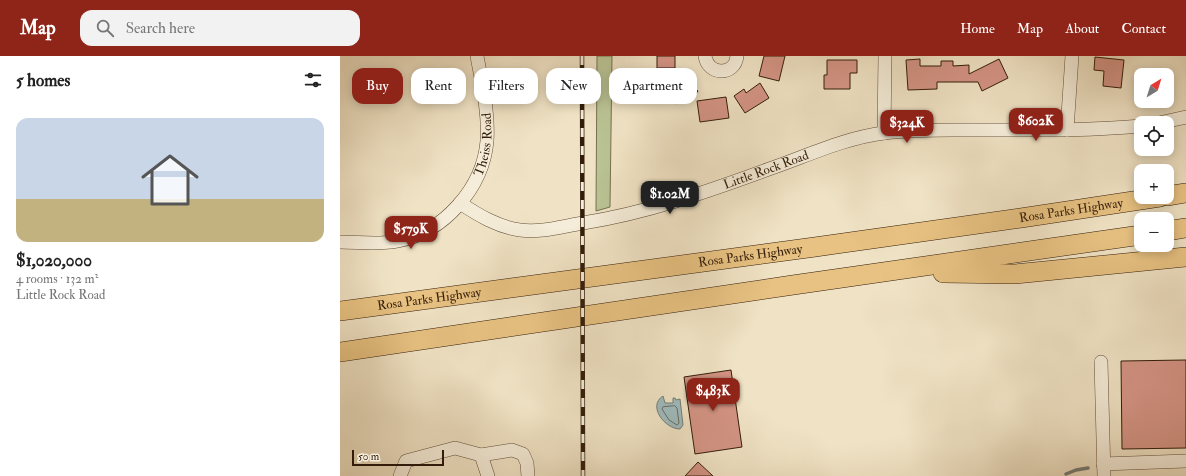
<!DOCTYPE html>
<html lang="en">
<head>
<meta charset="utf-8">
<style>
	:root { --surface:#fff; --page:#f2f2f2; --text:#222; --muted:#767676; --accent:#8f2418 }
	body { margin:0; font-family:"IM FELL Double Pica",serif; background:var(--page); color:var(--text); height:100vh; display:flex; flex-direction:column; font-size:15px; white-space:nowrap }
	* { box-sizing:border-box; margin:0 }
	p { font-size:13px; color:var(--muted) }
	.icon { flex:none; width:22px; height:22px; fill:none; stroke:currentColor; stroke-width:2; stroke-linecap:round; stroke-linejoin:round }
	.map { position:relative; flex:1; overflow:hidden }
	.details { display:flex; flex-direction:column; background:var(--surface); width:340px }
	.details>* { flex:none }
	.hud { position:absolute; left:12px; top:12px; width:380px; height:36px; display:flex; gap:8px }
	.needle { width:26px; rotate:38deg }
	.tools { position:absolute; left:794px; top:12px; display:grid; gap:8px }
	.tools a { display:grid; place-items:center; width:40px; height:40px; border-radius:8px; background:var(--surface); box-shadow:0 2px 10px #0003; font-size:20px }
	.scale { position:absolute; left:12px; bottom:10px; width:92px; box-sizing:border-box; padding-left:4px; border:2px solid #331d0a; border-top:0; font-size:11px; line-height:14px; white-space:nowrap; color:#331d0a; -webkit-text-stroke:3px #f5edd9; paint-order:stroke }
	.price { position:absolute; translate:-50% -34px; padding:0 9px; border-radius:8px; background:var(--accent); color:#fff; font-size:13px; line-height:26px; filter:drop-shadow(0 1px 2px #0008) }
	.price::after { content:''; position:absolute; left:50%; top:24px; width:12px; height:9px; margin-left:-6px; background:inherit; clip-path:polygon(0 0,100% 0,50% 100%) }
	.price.on { background:#222; color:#fff }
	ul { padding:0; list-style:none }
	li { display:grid; align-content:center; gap:8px; height:212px; padding:0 16px }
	li span { display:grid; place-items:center; height:124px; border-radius:12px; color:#555 }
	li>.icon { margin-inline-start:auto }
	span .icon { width:72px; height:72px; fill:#fffc; stroke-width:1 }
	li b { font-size:17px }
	h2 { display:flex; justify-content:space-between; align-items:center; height:48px; padding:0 16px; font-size:17px }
	.chip { padding:0 14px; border-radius:12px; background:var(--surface); box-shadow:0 2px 10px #0003; font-size:14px; line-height:36px }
	.chip.on { background:var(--accent); color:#fff }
	header { display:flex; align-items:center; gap:24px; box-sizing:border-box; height:56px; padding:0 20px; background:var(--accent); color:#fff }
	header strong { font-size:19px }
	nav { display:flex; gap:22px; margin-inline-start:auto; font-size:14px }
	.search { width:280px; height:36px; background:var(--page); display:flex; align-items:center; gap:10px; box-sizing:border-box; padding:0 14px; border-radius:12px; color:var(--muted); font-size:15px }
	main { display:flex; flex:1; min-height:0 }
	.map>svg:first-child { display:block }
	.green { fill:#bac495; stroke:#767050 }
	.water { fill:#9fbbbe; stroke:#747c76 }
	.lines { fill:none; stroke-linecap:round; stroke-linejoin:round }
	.shore { stroke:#696c64; stroke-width:1 }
	.stream { stroke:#747c76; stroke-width:3.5 }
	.building { fill:#d49485; stroke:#331d0a }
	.minor-casing { stroke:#624e39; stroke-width:14 }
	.highway-casing { stroke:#331d0a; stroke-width:20 }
	.minor { stroke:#f5edd9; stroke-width:13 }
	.highway { stroke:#e8c282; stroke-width:19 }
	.rail-casing { stroke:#331d0a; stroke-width:4.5 }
	.rail { stroke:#f5edd9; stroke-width:3; stroke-dasharray:9; stroke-linecap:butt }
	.labels { text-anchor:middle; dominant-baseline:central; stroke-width:3; stroke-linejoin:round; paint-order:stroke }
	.street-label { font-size:13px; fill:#331d0a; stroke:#f5edd9 }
</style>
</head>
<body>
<header>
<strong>Map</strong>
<div class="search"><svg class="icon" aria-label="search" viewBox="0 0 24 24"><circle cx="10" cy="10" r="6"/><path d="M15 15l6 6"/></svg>Search here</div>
<nav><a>Home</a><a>Map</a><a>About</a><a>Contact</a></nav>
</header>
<main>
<section class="details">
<h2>5 homes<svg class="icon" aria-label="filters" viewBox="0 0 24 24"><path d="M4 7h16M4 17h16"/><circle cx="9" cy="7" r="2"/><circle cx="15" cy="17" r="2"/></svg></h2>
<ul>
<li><span style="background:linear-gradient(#c9d6e8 65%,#c2b280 0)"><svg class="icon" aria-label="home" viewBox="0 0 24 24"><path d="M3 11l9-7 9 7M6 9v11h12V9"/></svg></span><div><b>$1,020,000</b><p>4 rooms · 132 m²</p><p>Little Rock Road</p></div></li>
</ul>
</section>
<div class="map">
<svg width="846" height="420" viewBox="0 0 846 420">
	<rect width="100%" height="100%" fill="#f0e3c5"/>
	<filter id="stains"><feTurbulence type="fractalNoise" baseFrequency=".005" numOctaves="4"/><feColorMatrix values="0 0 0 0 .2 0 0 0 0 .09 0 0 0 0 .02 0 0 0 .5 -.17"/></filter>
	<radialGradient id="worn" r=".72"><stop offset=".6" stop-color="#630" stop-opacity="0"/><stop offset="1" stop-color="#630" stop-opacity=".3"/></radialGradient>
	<path class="green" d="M257,0H272L270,151L256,155Z"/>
	<path class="water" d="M323,340L325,347H333V342H335L336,344L340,343L343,369L340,373C325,373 307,350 323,340Z"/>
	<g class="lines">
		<path class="shore" d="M335,350L337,352L339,367L337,369L329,364L322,353L323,351Z"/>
		<path class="stream" d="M726,418L736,414L748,412"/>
	</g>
	<path class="building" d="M317,0H335V12H317Z
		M424,0H445L439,25L419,20Z
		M755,1L784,4L781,32L763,30L764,15L754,14Z
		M580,3V10H601V5H613V10L629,9V18L659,3L668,22L642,35L638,26H597V33L568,34L566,4Z
		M487,4H517V17H510V33H484V19H487Z
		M333,20L347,30L349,28L358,35L350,46L343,40L337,48L321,36Z
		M420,27L429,42L405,57L394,40L404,33L406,37Z
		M386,41L389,62L360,66L357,45Z
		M846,304V392L782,393L781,305Z
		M391,314L402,391L355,398L344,321Z
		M358,406L373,420H345Z"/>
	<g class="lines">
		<g class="minor-casing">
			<g id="minor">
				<path d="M365,0C368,20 395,20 397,0"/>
				<path d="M819,67L846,61"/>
				<path d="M727,74L732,0"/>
				<path d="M544,77L545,0"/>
				<path id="s1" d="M120,147C138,159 158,171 180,174C201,177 223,170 243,167C307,157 369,135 429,113C467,100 504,82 544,77C574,73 605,74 635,74C691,74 746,75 801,70"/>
				<path id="s2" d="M0,186C19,186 39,189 58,185C104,176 143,132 147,85C149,57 142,28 137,0"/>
				<path d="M761,306L764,420"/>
				<path d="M141,399L172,394L183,398L187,407L188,420"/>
				<path d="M763,408L846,405"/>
				<path d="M60,420L66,405L115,392L141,399L148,420"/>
			</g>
		</g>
		<g class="highway-casing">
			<g id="highway">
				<path d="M827,140L846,137"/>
				<path d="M827,175L846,172"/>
				<path d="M603,217L675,218L846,201"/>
				<path id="s3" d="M0,255L475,191L681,162L820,141"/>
				<path d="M0,296L453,229L801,179"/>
			</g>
		</g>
		<use href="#minor" class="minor"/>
		<use href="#highway" class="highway"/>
		<g class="rail-casing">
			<path id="rail" d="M242,0L243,420"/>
		</g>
		<use href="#rail" class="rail"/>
	</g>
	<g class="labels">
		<g class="street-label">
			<text stroke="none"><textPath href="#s2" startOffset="197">Theiss Road</textPath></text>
			<text stroke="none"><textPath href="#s1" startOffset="321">Little Rock Road</textPath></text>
			<text stroke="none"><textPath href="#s3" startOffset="738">Rosa Parks Highway</textPath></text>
			<text stroke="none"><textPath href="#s3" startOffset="414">Rosa Parks Highway</textPath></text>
			<text stroke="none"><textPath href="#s3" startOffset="90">Rosa Parks Highway</textPath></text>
		</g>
	</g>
	<rect width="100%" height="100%" filter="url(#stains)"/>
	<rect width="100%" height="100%" fill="url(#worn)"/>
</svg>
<div class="tools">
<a><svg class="needle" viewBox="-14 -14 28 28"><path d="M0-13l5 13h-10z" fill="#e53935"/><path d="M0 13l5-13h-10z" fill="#767676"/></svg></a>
<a><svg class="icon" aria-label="locate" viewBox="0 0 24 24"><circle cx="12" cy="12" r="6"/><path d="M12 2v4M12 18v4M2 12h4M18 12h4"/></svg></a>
<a>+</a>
<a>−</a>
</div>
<div class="scale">50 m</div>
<b class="price" style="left:696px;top:86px">$602K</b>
<b class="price" style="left:567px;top:88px">$324K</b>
<b class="price on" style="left:330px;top:159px">$1.02M</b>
<b class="price" style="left:71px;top:194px">$579K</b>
<b class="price" style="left:373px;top:356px">$483K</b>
<div class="hud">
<a class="chip on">Buy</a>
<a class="chip">Rent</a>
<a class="chip">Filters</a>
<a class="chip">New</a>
<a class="chip">Apartment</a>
</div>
</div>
</main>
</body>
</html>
